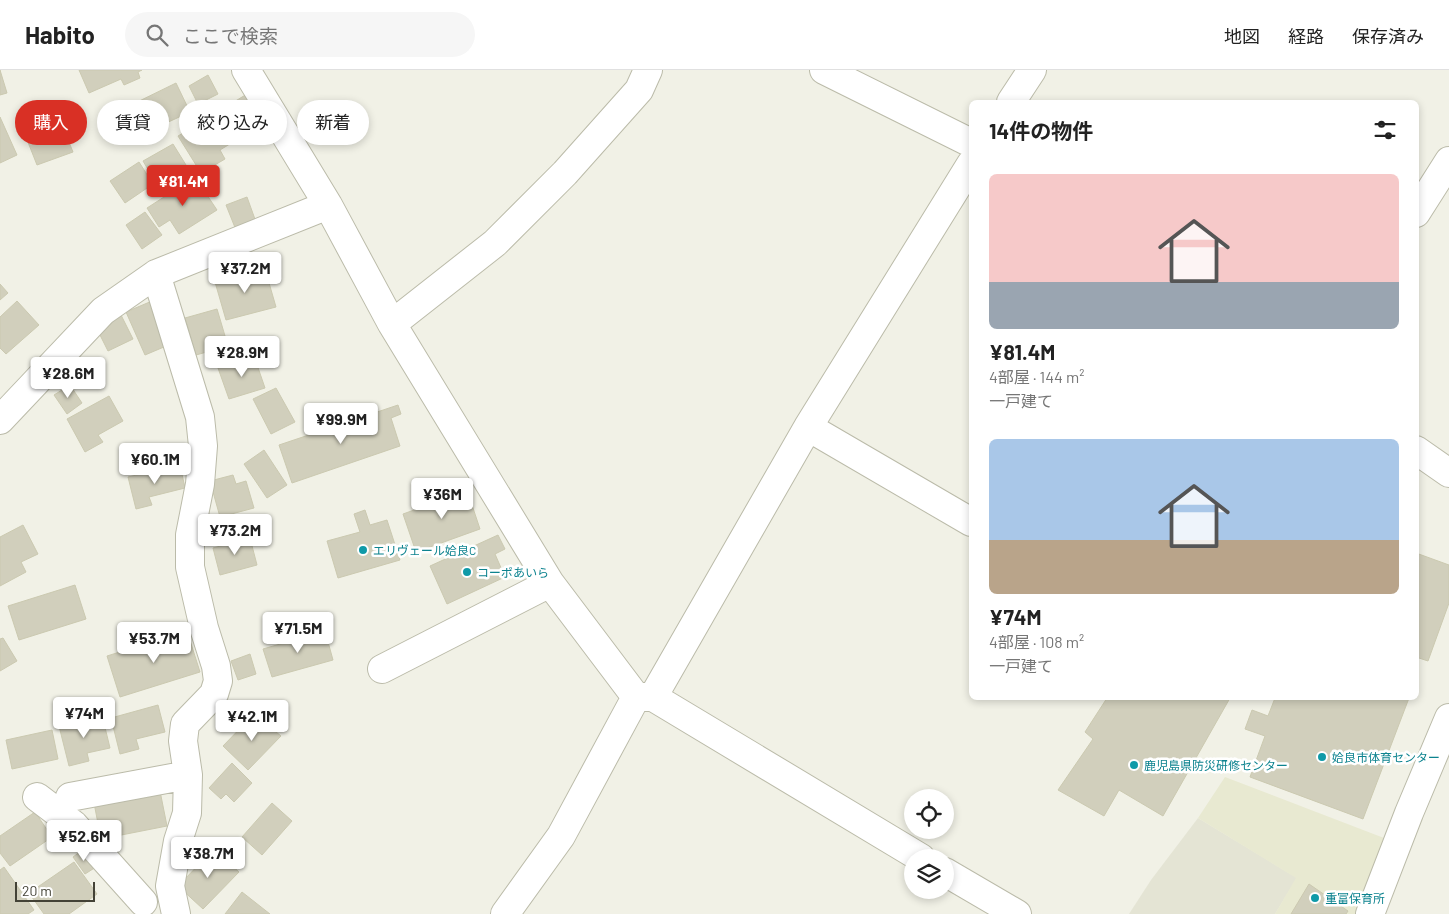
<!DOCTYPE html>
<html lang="ja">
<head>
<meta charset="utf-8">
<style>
	:root { --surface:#fff; --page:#f6f6f6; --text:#222; --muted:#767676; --line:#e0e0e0; --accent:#d93025 }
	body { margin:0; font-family:Barlow,"Noto Sans JP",sans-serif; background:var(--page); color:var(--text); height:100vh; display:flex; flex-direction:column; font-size:19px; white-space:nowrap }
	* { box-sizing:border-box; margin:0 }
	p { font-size:16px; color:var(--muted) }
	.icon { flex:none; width:28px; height:28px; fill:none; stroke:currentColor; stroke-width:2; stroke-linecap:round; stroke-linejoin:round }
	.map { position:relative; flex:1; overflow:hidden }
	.drawer { position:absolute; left:969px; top:30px; width:450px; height:600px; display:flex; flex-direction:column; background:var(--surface); border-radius:8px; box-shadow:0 2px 8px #0003 }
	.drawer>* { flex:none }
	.top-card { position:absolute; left:15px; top:30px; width:475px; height:45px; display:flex; gap:10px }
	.controls { position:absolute; left:904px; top:719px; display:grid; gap:10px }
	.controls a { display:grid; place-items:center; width:50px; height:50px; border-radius:50%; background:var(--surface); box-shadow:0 2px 8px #0003; font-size:25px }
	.scale { position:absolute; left:15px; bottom:12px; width:80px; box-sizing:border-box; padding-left:5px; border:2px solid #434236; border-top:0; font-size:14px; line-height:18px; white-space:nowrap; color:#434236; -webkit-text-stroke:4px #fff; paint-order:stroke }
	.price { position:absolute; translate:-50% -42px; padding:0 11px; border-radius:5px; background:#fff; color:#222; font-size:16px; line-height:32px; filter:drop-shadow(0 1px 2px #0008) }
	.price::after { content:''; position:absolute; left:50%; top:30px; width:15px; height:11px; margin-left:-8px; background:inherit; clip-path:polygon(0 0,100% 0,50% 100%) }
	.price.active { background:var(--accent); color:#fff }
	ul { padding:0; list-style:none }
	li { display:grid; align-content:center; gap:10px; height:265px; padding:0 20px }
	li span { display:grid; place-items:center; height:155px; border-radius:8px; color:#555 }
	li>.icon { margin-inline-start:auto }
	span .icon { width:90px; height:90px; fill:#fffc; stroke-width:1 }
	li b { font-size:21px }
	h2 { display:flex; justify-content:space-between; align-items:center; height:60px; padding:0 20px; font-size:21px }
	.pill { padding:0 18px; border-radius:22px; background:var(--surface); box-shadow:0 2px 8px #0003; font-size:18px; line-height:45px }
	.pill.active { background:var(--accent); color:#fff }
	header { display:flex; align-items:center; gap:30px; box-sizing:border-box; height:70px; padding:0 25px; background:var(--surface); border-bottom:1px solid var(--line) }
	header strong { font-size:24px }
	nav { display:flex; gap:28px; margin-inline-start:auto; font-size:18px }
	.search { width:350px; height:45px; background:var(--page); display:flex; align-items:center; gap:12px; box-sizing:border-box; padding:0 18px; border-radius:28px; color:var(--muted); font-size:19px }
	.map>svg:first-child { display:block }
	.residential { fill:#e4e4d4 }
	.education { fill:#e8e9d1 }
	.building { fill:#d1cfbc; stroke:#cbc9b0 }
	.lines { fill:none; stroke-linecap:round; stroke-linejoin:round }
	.minor-casing { stroke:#bbbba9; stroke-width:30 }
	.minor { stroke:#fff; stroke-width:28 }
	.culture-dot { fill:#0f9aa8; stroke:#fff; stroke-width:2 }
	.labels { text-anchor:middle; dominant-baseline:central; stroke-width:5; stroke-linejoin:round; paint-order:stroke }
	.culture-label { font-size:12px; fill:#0d838f; stroke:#fff; text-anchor:start }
</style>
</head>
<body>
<header>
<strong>Habito</strong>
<div class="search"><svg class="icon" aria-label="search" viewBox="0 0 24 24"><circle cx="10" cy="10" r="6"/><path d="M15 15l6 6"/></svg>ここで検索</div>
<nav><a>地図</a><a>経路</a><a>保存済み</a></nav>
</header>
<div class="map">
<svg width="1449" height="844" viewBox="0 0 1449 844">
	<rect width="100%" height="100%" fill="#f1f1e6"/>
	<path class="residential" d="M1198,748L1297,808L1275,844H1129L1151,810Z"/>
	<path class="education" d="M1225,707L1397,773L1370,844H1275L1296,808L1198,748Z"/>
	<path class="building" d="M0,0L7,23L0,25Z
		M79,0H142L138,2L140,8L124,15L121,9L89,23Z
		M208,5L218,24L198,34L189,16Z
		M176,13L190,42L136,67L123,39Z
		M247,24L264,53L220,80L225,89L201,103L178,66Z
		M0,47L17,85L0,93Z
		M59,48L73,82L37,95L24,62Z
		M173,74L186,95L156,113L143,91Z
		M139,92L153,114L125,133L110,111Z
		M195,107L217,140L179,164L170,150L159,157L147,138Z
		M247,127L256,152L236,160L226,135Z
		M145,142L162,165L142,179L126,155Z
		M265,199L276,237L226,250L215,212Z
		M0,214L8,223L0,230Z
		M17,231L39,255L6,284L0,278V247Z
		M152,231L171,274L145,285L126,242Z
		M217,239L228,276L196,285L185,248Z
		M120,243L133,269L108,281L95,255Z
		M254,286L265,318L229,329L218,298Z
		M70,315L82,333L67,344L54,325Z
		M276,318L295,352L271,364L253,329Z
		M109,326L123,351L98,365L103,372L85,382L67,349Z
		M398,335L401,344L391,348L400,376L292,413L279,375Z
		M264,380L287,415L267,428L244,394Z
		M180,395L185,418L149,427L152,435L136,439L128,407Z
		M233,405L236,414L246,411L254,438L220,447L210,411Z
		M447,412L452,426L467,420L480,459L416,482L403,444L442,430L437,416Z
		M365,440L370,455L387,450L400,490L338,508L327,471L360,462L354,444Z
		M23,455L38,484L21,492L26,502L0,516V467Z
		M498,465L505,479L495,484L505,507L447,534L430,496Z
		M250,468L257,495L220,505L213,478Z
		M1416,483L1449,495V533L1428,591L1416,587Z
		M75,515L86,549L19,570L8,536Z
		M187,561L200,602L120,627L107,586Z
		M325,561L333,590L272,607L263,579Z
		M3,568L17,591L0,601V569Z
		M250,584L256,604L238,610L231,591Z
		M1107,628H1230L1163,746L1119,720L1104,746L1058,720L1093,669L1085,662Z
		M1275,628H1409L1363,749L1250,707L1265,666L1245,659L1252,640L1268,646Z
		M158,635L165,662L136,669L139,679L120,684L111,648Z
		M254,644L281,666L248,700L223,676Z
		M102,645L110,678L87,683L89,691L69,696L59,656Z
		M52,660L58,689L12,699L6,670Z
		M232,693L252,713L234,732L226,724L221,729L209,718Z
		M160,721L167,756L101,769L94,733Z
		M272,733L292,751L262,785L242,767Z
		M35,742L52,767L10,796L0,783V766Z
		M84,779L96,797L85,804L73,787Z
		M214,779L239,802L203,839L178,816Z
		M74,792L97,824L69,844H44L29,823Z
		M4,797L34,840L28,844H0V800Z
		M1309,814L1348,841L1346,844H1291Z
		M242,822L270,844H225Z"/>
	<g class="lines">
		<g class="minor-casing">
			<path id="minor" d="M246,0L328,135L392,254L550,513L636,627
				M824,0L971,73
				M1011,32L1032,0
				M1416,143L1449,91
				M156,204L200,347L203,376L200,414L190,465V497L204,558L216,596L218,611L214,624L185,654L183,671L188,705L187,743L178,771L170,816L176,844
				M392,254L495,173L565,103L639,20L648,0
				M0,350L103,241L156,204L328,135
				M808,357L971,452
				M1416,380L1449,403
				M382,599L550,513
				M636,627H653L808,357L971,94
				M653,627L921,788
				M37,727L74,755L143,832
				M70,727L188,705
				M945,802L1017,844
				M505,844L561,766L636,627
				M1370,844L1409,743L1449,648"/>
		</g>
		<use href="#minor" class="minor"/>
	</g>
	<g class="culture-dot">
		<circle cx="363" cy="480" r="5"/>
		<circle cx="467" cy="502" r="5"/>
		<circle cx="1322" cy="687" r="5"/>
		<circle cx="1134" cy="695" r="5"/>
		<circle cx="1315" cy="828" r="5"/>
	</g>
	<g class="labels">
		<g class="culture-label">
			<text x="373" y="480">エリヴェール姶良C</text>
			<text x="477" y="502">コーポあいら</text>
			<text x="1332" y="687">姶良市体育センター</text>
			<text x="1144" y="695">鹿児島県防災研修センター</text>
			<text x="1325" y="828">重富保育所</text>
		</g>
	</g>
</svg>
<div class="controls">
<a><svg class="icon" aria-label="locate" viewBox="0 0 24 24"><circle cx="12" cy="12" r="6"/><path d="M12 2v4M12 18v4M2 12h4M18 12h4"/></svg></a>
<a><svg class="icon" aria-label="layers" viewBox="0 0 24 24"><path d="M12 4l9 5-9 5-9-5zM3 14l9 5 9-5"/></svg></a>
</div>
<div class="scale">20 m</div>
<b class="price active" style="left:183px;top:137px">¥81.4M</b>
<b class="price" style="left:245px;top:224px">¥37.2M</b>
<b class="price" style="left:242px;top:308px">¥28.9M</b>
<b class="price" style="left:68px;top:329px">¥28.6M</b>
<b class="price" style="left:341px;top:375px">¥99.9M</b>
<b class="price" style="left:155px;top:415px">¥60.1M</b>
<b class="price" style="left:442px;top:450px">¥36M</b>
<b class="price" style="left:235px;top:486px">¥73.2M</b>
<b class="price" style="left:298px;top:584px">¥71.5M</b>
<b class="price" style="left:154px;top:594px">¥53.7M</b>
<b class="price" style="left:84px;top:669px">¥74M</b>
<b class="price" style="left:252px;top:672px">¥42.1M</b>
<b class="price" style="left:84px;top:792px">¥52.6M</b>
<b class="price" style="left:208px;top:809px">¥38.7M</b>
<div class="top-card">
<a class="pill active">購入</a>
<a class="pill">賃貸</a>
<a class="pill">絞り込み</a>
<a class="pill">新着</a>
</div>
<section class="drawer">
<h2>14件の物件<svg class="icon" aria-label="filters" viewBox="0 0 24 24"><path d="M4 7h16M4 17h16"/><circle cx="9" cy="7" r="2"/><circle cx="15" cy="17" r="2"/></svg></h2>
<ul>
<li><span style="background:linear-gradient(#f6c9c9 70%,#9aa5b1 0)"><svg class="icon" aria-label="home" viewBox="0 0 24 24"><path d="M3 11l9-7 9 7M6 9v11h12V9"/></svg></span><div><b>¥81.4M</b><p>4部屋 · 144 m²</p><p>一戸建て</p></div></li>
<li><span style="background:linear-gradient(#a9c7e8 65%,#b9a48a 0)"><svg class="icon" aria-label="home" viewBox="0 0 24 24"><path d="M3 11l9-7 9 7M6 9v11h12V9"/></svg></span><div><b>¥74M</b><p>4部屋 · 108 m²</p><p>一戸建て</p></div></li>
</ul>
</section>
</div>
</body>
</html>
